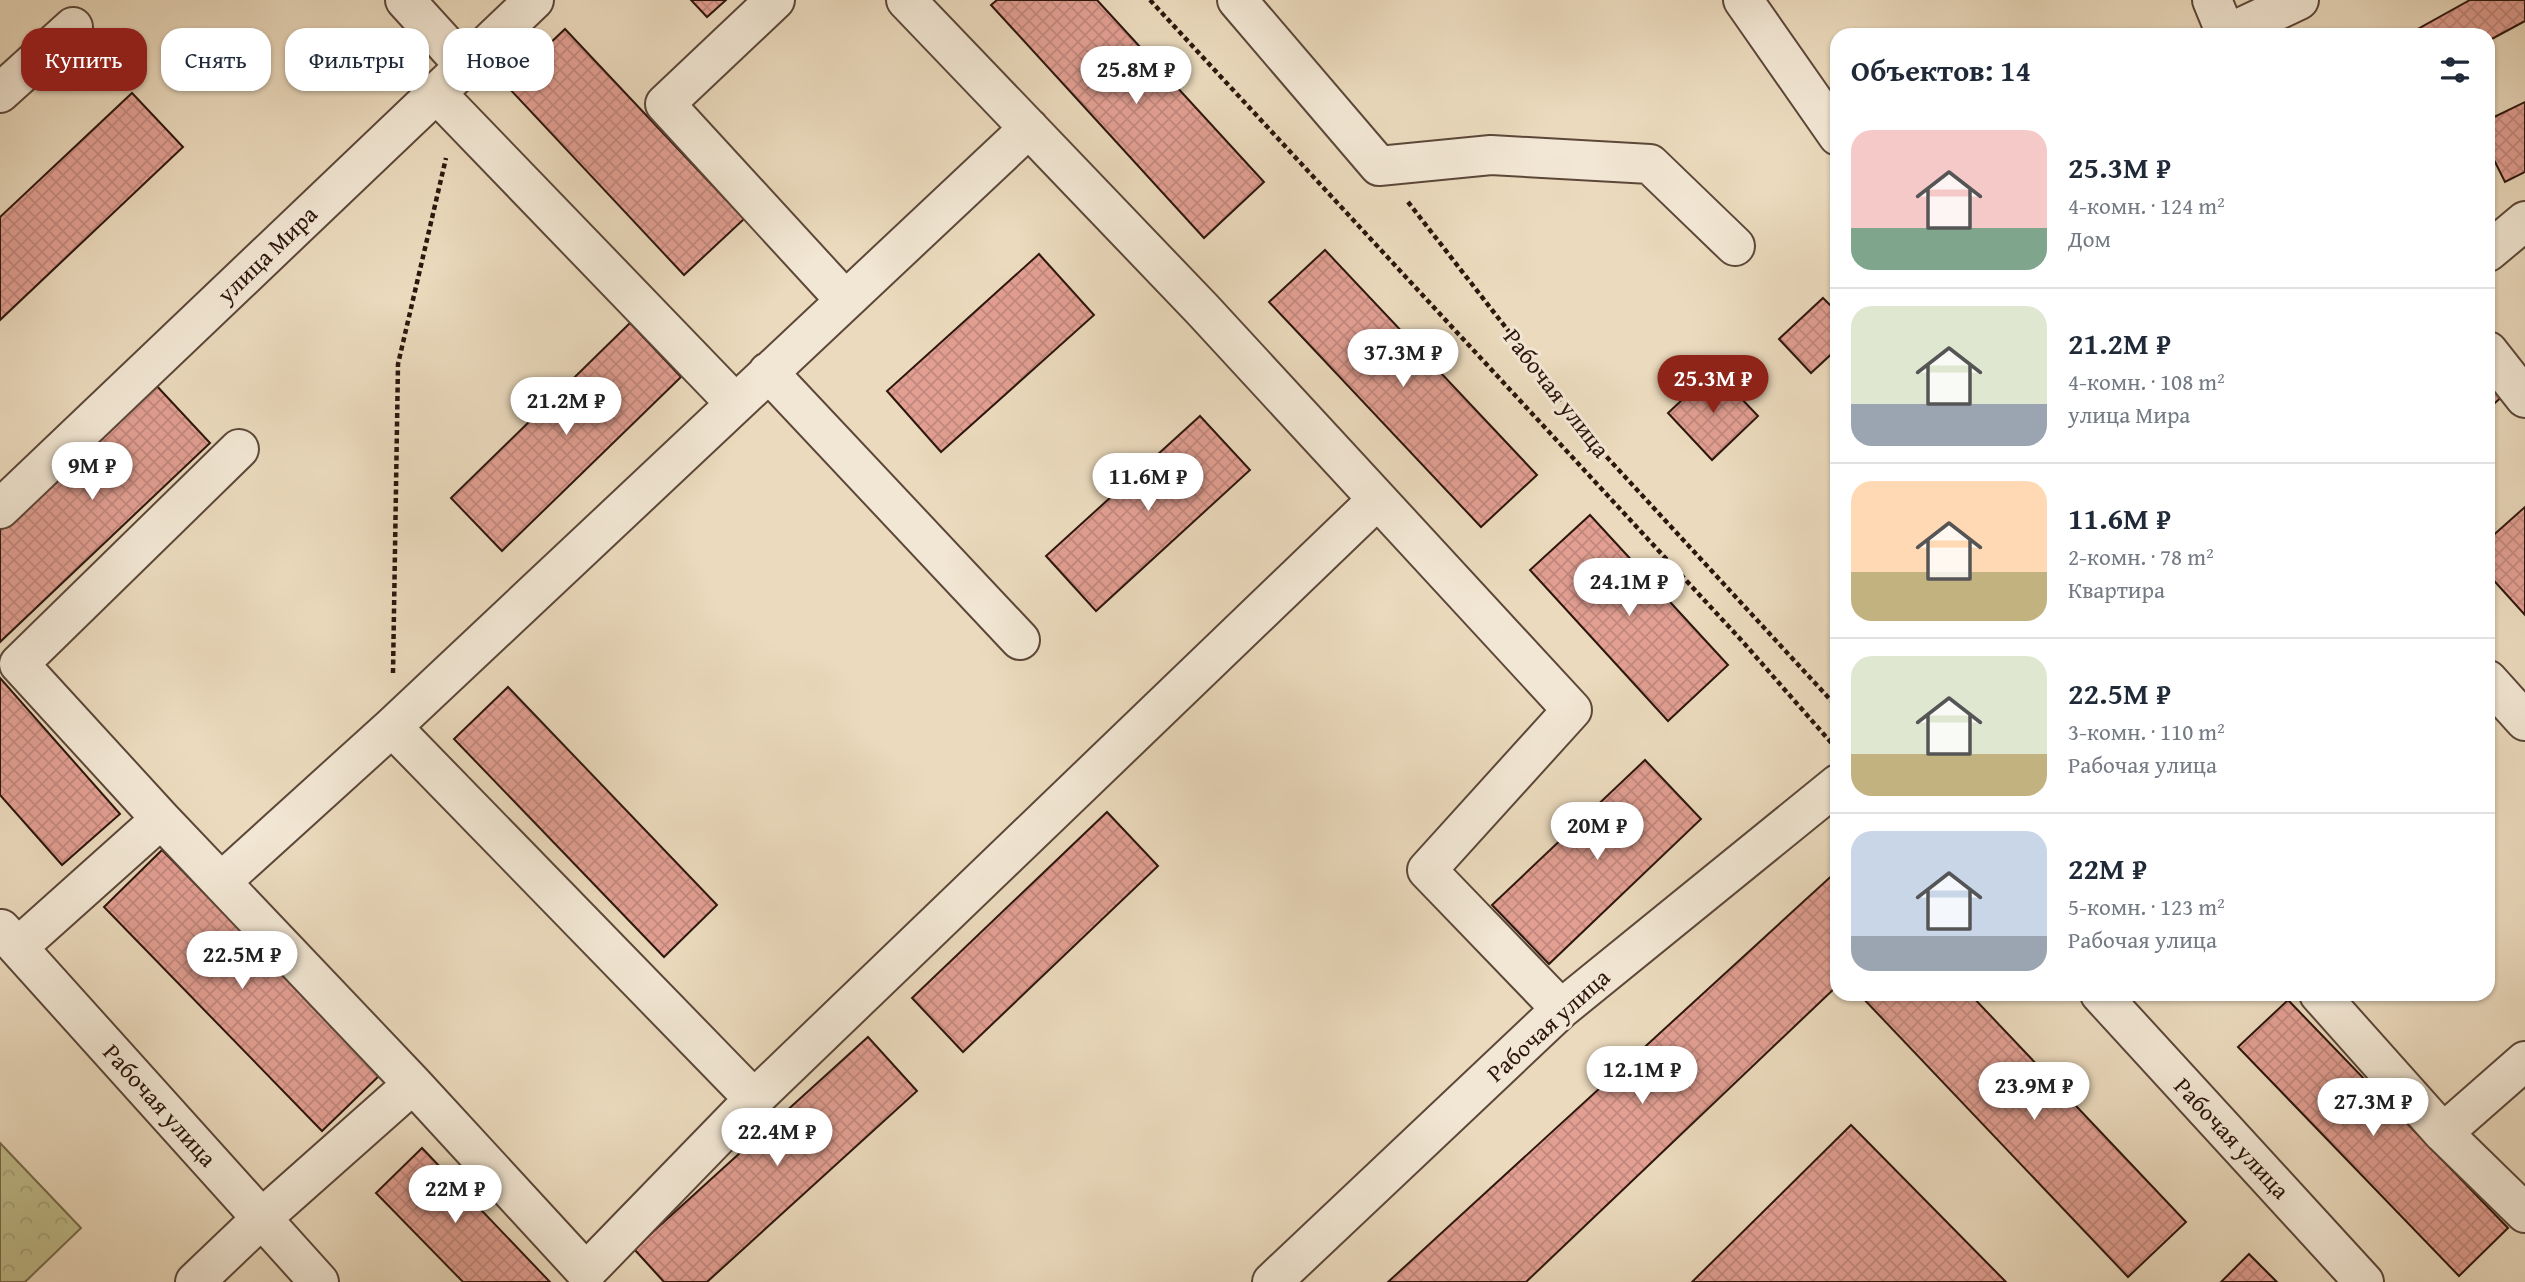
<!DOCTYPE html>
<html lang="ru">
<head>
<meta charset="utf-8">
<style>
	:root { --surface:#fff; --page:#f2f2f3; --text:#1f2937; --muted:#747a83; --line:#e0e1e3; --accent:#8f2418 }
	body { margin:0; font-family:"Gentium Book Plus",serif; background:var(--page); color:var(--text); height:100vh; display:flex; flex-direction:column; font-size:26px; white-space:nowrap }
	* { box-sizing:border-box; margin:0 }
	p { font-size:23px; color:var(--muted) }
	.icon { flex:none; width:38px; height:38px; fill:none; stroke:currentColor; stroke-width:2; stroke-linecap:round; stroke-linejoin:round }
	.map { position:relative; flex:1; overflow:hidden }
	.side { position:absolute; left:1830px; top:28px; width:665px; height:973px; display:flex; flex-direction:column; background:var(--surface); border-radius:21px; box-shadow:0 2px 5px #0004 }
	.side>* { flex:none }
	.top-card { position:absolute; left:21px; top:28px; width:665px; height:63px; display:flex; gap:14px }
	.price { position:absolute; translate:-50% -60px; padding:0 16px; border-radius:24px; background:#fff; color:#222; font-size:23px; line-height:46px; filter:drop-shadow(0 2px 4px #0008) }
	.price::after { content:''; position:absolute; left:50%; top:42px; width:21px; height:16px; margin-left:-10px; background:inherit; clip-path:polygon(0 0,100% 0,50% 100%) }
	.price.on { background:var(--accent); color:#fff }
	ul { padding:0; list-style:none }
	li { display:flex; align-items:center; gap:21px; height:175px; padding:0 21px }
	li+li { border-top:2px solid var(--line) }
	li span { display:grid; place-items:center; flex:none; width:196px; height:140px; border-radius:21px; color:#555 }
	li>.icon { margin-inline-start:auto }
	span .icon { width:84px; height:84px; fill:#fffc; stroke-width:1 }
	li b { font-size:30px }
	h2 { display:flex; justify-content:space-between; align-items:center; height:84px; padding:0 21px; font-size:30px }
	.tag { padding:0 24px; border-radius:21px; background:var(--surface); box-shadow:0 2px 5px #0004; font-size:24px; line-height:63px }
	.tag.on { background:var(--accent); color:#fff }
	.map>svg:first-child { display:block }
	.park { fill:url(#park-crowns); stroke:#766a4c; stroke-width:2 }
	.building { fill:url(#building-cross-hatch); stroke:#2d160d; stroke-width:2 }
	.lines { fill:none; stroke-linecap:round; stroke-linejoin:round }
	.minor-casing { stroke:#5c4739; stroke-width:42 }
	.path { stroke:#2d160d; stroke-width:4.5; stroke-dasharray:5 3.5; stroke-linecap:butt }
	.minor { stroke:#f2e7d4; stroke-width:38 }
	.labels { text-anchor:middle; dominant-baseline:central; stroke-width:6; stroke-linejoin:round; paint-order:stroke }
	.street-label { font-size:24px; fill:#2d160d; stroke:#f2e7d4 }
</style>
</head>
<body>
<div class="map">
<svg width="2525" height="1282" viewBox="0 0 2525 1282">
	<defs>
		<pattern id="park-crowns" width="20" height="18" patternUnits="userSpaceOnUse" patternTransform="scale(1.75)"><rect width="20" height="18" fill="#c0bd8c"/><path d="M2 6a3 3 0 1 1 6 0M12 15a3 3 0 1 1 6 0" fill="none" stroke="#a5a278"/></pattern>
		<pattern id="building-cross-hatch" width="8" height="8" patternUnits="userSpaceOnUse" patternTransform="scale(1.75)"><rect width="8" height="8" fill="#e29f92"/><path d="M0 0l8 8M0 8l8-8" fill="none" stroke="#c2887d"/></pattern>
	</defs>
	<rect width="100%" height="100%" fill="#ebdabd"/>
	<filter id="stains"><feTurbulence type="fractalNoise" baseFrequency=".00286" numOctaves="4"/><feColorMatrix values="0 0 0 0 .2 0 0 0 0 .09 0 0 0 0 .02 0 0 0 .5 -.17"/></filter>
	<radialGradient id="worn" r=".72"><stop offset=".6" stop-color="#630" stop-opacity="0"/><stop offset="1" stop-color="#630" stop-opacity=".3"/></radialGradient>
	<path class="park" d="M0,1143L81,1228L25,1282H0Z"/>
	<path class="building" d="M691,0H726L707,17Z
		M997,0H1097L1264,182L1204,238L991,5Z
		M2470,0H2525V21L2488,41V35H2407Z
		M565,29L744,219L684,275L506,85Z
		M132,93L183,147L0,320V217Z
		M2525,102V172L2505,182L2488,148V120Z
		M1325,250L1537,475L1481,527L1269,302Z
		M1039,254L1094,315L941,452L887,391Z
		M1823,298L1838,313V348L1811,373L1779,339Z
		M630,323L681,377L502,551L451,498Z
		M1714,370L1758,416L1712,460L1668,413Z
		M2488,379L2504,395L2488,409Z
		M154,383L210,443L0,642V530Z
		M1200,416L1250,470L1096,611L1046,556Z
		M2525,507V615L2488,574V540Z
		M1590,515L1728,665L1668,721L1530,570Z
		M0,678L120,814L62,865L0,795Z
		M508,687L717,905L664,957L454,739Z
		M1645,760L1701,819L1549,964L1492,905Z
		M1107,812L1158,866L963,1052L912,998Z
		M162,850L381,1074L322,1131L104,907Z
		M1838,870V985L1526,1282H1388Z
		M1859,994H1970L2186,1222L2128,1277Z
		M2288,1000L2508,1228L2459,1276L2238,1047Z
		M868,1037L917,1091L707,1282H664L634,1249Z
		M1851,1125L2006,1282H1692Z
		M422,1148L550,1282H463L376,1193Z
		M2249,1254L2277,1282H2221Z"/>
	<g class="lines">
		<g class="minor-casing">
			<path id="minor" d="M405,0L465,66
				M775,0L665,104L845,300
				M906,0L1202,309L1572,710L1427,870L1561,1009
				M1237,0L1379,166L1491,155L1650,164L1735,246
				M1743,0L1838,136
				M2212,0L2226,34
				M2225,35L2299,0
				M0,93L73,27
				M436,93L735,403
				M2488,252L2525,221
				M2488,351L2525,398
				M768,372L1020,640
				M0,509L534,0
				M2488,680L2525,721
				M392,727L754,1099L586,1272L413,1084
				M161,819L19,664L239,449
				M221,882L392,727L1029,128
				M1,929L319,1282
				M18,947L161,819L413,1084L262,1218L195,1282
				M2100,994L2364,1282
				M2319,994L2443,1133L2525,1061
				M754,1099L1377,500
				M2443,1133L2525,1213
				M1272,1282L1561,1009L1838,784"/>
		</g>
		<path class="path" d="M1150,0L1743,642L1835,747
			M1408,202L1605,455L1838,708
			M393,673L398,364L446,158"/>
		<use href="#minor" class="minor"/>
	</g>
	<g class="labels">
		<g class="street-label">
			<text transform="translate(267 254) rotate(-44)">улица Мира</text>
			<text transform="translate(1557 393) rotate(52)">Рабочая улица</text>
			<text transform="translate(1548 1025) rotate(-42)">Рабочая улица</text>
			<text transform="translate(160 1105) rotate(48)">Рабочая улица</text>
			<text transform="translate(2232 1138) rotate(47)">Рабочая улица</text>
		</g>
	</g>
	<rect width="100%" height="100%" filter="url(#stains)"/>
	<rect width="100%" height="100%" fill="url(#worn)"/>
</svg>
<b class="price" style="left:1136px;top:106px">25.8M ₽</b>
<b class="price" style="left:1403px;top:389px">37.3M ₽</b>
<b class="price on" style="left:1713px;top:415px">25.3M ₽</b>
<b class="price" style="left:566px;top:437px">21.2M ₽</b>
<b class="price" style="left:92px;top:502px">9M ₽</b>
<b class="price" style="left:1148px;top:513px">11.6M ₽</b>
<b class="price" style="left:1629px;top:618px">24.1M ₽</b>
<b class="price" style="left:1597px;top:862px">20M ₽</b>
<b class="price" style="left:242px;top:991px">22.5M ₽</b>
<b class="price" style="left:1642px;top:1106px">12.1M ₽</b>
<b class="price" style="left:2034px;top:1122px">23.9M ₽</b>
<b class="price" style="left:2373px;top:1138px">27.3M ₽</b>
<b class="price" style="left:777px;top:1168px">22.4M ₽</b>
<b class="price" style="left:455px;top:1225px">22M ₽</b>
<div class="top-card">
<a class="tag on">Купить</a>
<a class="tag">Снять</a>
<a class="tag">Фильтры</a>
<a class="tag">Новое</a>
</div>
<section class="side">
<h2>Объектов: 14<svg class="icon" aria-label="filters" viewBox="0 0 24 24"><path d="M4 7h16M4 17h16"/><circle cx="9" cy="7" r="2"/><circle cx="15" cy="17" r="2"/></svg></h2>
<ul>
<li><span style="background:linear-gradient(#f6c9c9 70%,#7fa58c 0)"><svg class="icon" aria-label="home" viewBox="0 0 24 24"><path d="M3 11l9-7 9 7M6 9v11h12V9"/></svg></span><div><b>25.3M ₽</b><p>4-комн. · 124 m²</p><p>Дом</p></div></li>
<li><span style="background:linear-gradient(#dfe7d0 70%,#9aa5b1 0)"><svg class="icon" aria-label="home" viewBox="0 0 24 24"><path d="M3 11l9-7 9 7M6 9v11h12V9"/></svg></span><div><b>21.2M ₽</b><p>4-комн. · 108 m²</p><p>улица Мира</p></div></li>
<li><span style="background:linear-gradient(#ffd9b3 65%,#c2b280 0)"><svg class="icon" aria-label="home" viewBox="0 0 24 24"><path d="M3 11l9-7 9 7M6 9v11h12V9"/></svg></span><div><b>11.6M ₽</b><p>2-комн. · 78 m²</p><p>Квартира</p></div></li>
<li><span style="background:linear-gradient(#dfe7d0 70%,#c2b280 0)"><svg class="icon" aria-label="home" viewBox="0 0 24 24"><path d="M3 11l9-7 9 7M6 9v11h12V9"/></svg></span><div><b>22.5M ₽</b><p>3-комн. · 110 m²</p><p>Рабочая улица</p></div></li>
<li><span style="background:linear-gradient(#c9d6e8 75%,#9aa5b1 0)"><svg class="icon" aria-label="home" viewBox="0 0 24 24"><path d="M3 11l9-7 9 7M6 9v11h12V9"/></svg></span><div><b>22M ₽</b><p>5-комн. · 123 m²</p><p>Рабочая улица</p></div></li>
</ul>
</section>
</div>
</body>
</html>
